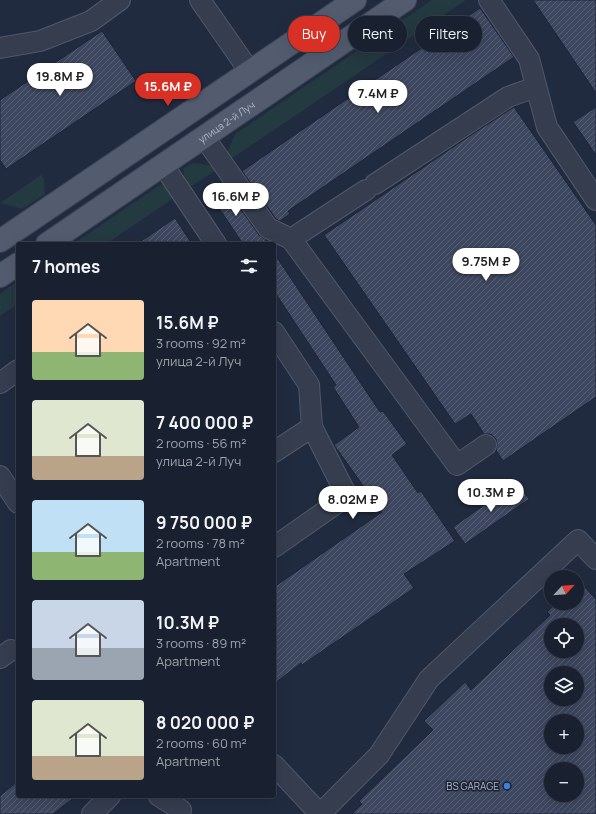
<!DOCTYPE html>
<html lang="en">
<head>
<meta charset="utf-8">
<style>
	:root { --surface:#19202f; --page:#222837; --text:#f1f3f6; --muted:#9fa3aa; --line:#373e4b; --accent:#d93025 }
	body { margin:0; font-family:Manrope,sans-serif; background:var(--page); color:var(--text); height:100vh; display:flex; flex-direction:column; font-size:15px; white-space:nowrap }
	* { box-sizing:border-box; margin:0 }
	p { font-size:13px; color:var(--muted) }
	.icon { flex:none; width:22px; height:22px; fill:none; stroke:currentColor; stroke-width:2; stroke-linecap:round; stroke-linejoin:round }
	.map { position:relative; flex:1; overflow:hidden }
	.details { position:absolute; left:16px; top:242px; width:260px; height:556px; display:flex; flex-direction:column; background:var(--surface); border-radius:4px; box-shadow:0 4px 16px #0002,0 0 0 1px var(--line) }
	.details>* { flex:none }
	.hud { position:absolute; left:288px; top:16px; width:248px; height:36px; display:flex; gap:8px }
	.needle { width:26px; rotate:64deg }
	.fabs { position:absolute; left:544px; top:570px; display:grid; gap:8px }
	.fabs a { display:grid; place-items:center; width:40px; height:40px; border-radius:50%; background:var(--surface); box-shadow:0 4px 16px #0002,0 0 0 1px var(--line); font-size:20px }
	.price { position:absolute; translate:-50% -34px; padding:0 9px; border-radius:14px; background:#fff; color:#222; font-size:13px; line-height:26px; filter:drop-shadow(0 1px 2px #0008) }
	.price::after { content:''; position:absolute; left:50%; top:24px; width:12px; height:9px; margin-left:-6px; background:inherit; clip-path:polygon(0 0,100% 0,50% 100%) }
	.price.selected { background:var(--accent); color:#fff }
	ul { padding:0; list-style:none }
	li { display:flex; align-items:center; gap:12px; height:100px; padding:0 16px }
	li span { display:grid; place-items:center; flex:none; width:112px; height:80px; border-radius:4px; color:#555 }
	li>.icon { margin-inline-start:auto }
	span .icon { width:48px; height:48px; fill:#fffc; stroke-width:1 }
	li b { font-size:17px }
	h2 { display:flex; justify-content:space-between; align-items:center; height:48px; padding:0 16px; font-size:17px }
	.tag { padding:0 14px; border-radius:18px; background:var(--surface); box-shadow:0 4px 16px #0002,0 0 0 1px var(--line); font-size:14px; line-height:36px }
	.tag.selected { background:var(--accent); color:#fff }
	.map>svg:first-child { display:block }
	.grass { fill:#233a40 }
	.building { fill:url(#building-hatch); stroke:#1d2436; fill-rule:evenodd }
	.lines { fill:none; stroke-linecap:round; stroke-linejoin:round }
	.minor-casing { stroke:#51586a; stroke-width:22 }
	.major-casing { stroke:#3f4658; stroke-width:24 }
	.minor { stroke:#353d4f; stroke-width:20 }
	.major { stroke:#535c6f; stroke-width:22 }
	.shop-dot { fill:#3f7fe0; stroke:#1b2234; stroke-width:1.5 }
	.labels { text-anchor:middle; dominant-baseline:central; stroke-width:3; stroke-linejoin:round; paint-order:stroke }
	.street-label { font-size:10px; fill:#b1b8ca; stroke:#1b2234 }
	.poi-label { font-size:10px; fill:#b1b8ca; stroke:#1b2234; text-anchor:end }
</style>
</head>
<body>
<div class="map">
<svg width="596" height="814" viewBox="0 0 596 814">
	<defs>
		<pattern id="building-hatch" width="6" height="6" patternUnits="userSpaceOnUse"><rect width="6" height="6" fill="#3d475f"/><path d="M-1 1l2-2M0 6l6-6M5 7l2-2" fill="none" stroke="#575f75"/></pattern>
	</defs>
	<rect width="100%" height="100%" fill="#212b3f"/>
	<path class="grass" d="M432,0H466L231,159L227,153L235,134Z
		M192,163L211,165L215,171L190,187L185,179L183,169Z
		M41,175L44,179L45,194L22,209L0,203Z
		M163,183L170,190L175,197L106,244H73Z
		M18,281V304L0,316V294Z"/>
	<path class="building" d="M533,0H596V93Z
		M480,8L514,57L288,211L290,214L280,221L276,219L242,171Z
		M102,31L136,81L6,169L0,160V100Z
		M514,107L596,225V397L503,461L496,450L497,444L496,439L491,434H484L471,414L455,424L324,235L465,139Z
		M596,107V155L573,122Z
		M223,184L259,235L265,239L268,244H243L209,193Z
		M175,218L192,244H137Z
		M274,253L380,412L383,411L407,444L392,455L418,493L421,491L455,541L404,574L414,588L302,665L301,663L274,684V587L382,512L334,445L359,427L333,387L336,385L274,291Z
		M517,482L529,499L465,544L453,527Z
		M577,579L596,599V814H352L362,804L359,801L433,730L424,721L465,682L471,690L550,615L547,612L556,603H577ZM551,625H577V651H551ZM551,673H577V699H551ZM551,721H577V747H551ZM551,769H577V795H551Z
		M18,781V796H76L53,814H0V796Z"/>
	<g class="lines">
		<g class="minor-casing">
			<path id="minor" d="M200,0L250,72
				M489,0L529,59L547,127L596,200
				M0,48L40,41L91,21L120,0
				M204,137L268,228L291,239L457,465L486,445
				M163,165L216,244
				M375,184L508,97L536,87
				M291,239L366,190
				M274,332L309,385L312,427L347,496L274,547
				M0,383L18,370
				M274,452L312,427
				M0,476L18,503
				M0,658L11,650
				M274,765L319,813
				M159,796L181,810
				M92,814L110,796
				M320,814L379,755L429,679L578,540L596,559"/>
		</g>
		<g class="major-casing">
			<g id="major">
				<path d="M0,241L355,0"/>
				<path id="s1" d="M47,244L405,0"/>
				<path d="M0,276L18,264"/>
			</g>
		</g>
		<use href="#minor" class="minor"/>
		<use href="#major" class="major"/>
	</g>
	<circle class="shop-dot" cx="507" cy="786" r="4"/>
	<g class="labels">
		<g class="street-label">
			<text stroke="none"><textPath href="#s1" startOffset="217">улица 2-й Луч</textPath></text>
		</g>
		<g class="poi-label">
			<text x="499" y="786">BS GARAGE</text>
		</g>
	</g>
</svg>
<div class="fabs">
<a><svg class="needle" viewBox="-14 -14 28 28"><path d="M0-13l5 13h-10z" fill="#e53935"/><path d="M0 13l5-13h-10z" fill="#9fa3aa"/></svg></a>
<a><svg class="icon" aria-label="locate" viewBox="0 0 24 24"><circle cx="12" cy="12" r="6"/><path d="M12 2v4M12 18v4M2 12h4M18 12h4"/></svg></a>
<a><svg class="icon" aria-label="layers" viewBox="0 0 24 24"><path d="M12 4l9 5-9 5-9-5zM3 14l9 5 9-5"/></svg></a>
<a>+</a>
<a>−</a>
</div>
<b class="price" style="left:60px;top:97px">19.8M ₽</b>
<b class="price selected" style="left:168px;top:107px">15.6M ₽</b>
<b class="price" style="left:378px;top:114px">7.4M ₽</b>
<b class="price" style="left:236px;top:217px">16.6M ₽</b>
<b class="price" style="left:486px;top:282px">9.75M ₽</b>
<b class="price" style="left:491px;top:513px">10.3M ₽</b>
<b class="price" style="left:353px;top:520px">8.02M ₽</b>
<div class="hud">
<a class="tag selected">Buy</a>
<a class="tag">Rent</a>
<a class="tag">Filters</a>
</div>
<section class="details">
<h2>7 homes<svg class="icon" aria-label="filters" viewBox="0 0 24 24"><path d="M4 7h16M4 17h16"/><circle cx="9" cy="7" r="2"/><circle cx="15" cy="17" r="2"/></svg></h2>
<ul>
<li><span style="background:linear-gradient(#ffd9b3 65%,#8fb573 0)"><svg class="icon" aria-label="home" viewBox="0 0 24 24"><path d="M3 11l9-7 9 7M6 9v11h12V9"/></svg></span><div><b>15.6M ₽</b><p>3 rooms · 92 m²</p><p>улица 2-й Луч</p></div></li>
<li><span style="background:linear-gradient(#dfe7d0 70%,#b9a48a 0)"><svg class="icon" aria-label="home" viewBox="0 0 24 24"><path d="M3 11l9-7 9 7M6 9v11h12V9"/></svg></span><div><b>7 400 000 ₽</b><p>2 rooms · 56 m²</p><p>улица 2-й Луч</p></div></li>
<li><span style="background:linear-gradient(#bfe0f5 65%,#8fb573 0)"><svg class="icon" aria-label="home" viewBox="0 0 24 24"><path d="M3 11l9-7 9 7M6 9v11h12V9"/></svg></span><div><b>9 750 000 ₽</b><p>2 rooms · 78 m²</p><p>Apartment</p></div></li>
<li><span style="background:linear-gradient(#c9d6e8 60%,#9aa5b1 0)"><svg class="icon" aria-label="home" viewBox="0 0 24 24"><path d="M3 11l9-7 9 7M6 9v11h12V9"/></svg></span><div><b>10.3M ₽</b><p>3 rooms · 89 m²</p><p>Apartment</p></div></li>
<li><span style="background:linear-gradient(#dfe7d0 70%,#b9a48a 0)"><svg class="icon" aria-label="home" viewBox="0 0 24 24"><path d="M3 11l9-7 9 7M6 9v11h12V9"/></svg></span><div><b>8 020 000 ₽</b><p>2 rooms · 60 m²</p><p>Apartment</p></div></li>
</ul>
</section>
</div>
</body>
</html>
